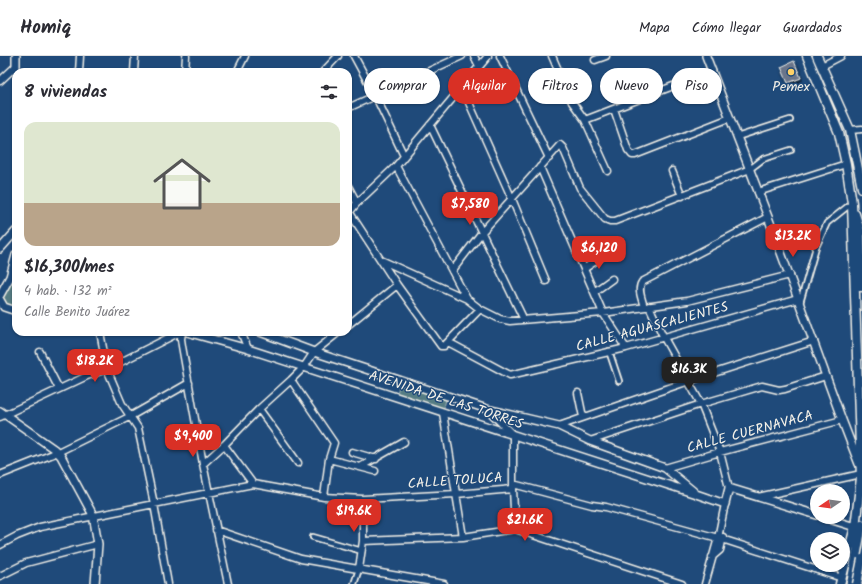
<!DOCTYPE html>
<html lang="es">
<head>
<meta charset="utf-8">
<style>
	:root { --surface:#fff; --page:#f7f7f7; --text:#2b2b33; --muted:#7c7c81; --line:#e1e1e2; --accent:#d93025 }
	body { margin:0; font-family:Kalam,sans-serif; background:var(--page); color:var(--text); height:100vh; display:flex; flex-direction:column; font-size:15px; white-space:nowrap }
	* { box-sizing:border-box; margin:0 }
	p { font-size:13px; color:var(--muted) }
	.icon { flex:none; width:22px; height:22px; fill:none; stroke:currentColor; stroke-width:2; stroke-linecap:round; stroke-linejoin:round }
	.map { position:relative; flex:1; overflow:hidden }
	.drawer { position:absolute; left:12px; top:12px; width:340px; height:268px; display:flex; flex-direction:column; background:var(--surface); border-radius:12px; box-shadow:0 1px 3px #0004 }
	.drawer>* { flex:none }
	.hud { position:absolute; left:364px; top:12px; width:380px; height:36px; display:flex; gap:8px }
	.needle { width:26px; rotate:257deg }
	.tools { position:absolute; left:810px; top:428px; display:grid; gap:8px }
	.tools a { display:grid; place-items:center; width:40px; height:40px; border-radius:50%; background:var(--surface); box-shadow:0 1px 3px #0004; font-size:20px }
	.price { position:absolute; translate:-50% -34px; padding:0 9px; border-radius:8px; background:var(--accent); color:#fff; font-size:13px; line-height:26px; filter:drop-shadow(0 1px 2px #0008) }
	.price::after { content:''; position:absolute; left:50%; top:24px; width:12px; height:9px; margin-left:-6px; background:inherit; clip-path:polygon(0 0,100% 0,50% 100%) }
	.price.active { background:#222; color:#fff }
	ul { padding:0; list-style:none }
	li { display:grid; align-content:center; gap:8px; height:212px; padding:0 12px }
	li+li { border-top:1px solid var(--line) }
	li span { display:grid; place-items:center; height:124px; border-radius:12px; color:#555 }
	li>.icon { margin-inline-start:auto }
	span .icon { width:72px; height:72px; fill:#fffc; stroke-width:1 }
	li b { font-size:17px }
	h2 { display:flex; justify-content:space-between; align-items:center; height:48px; padding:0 12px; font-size:17px }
	.tag { padding:0 14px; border-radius:18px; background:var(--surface); box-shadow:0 1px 3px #0004; font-size:14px; line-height:36px }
	.tag.active { background:var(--accent); color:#fff }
	header { display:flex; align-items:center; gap:24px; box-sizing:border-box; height:56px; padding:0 20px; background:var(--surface); border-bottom:1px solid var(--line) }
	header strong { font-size:19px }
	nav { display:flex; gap:22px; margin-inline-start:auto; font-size:14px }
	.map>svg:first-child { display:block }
	.green { fill:#557c83; stroke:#a4b6b6 }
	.building { fill:#6b758a; stroke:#f4f1e8; filter:url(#shadow) }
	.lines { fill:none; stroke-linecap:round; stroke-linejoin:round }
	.pedestrian-casing { stroke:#f4f1e8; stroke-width:8 }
	.minor-casing { stroke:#f4f1e8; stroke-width:9 }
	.tertiary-casing { stroke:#f4f1e8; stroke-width:10 }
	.secondary-casing { stroke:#f4f1e8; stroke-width:11 }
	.primary-casing { stroke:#f4f1e8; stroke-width:12 }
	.pedestrian { stroke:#1f4a7a; stroke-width:4.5 }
	.minor { stroke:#1f4a7a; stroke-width:6 }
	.tertiary { stroke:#1f4a7a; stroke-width:7 }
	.secondary { stroke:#1f4a7a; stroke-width:8 }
	.primary { stroke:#1f4a7a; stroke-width:9 }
	.secondary-bridge-casing { stroke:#f4f1e8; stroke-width:11; stroke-linecap:butt }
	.secondary-bridge { stroke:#1f4a7a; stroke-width:8 }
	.poi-dot { fill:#ffd166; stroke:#1f4a7a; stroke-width:1.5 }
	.labels { text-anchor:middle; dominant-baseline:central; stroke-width:3; stroke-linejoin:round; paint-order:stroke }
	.poi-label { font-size:14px; fill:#f4f1e8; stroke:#1f4a7a }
	.street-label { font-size:14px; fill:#f4f1e8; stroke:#1f4a7a }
</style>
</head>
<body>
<header>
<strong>Homiq</strong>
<nav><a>Mapa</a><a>Cómo llegar</a><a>Guardados</a></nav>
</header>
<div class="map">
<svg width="862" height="528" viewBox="0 0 862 528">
	<defs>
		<filter id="shadow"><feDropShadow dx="2" dy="3.5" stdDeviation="2" flood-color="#0009"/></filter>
	</defs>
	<rect width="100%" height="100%" fill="#1f4a7a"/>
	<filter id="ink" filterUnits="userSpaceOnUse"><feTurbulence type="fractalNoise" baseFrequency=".025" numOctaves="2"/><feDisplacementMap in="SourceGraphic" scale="8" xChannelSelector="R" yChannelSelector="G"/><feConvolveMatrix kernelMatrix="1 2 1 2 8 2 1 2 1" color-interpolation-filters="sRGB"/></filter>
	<g filter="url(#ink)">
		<path class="green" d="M16,199V253L4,251L0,240Z
			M401,323L448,336L443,355L396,341Z"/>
		<path class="building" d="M794,5L801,22L788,27L781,11Z"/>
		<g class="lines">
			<g class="pedestrian-casing">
				<path id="pedestrian" d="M737,81L790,64
					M750,113L763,103L791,94
					M800,247L816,191L827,167L852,147
					M609,295L619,325
					M313,481L362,495
					M354,528L359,513"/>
			</g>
			<g class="minor-casing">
				<path id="minor" d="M354,0L375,39L404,100
					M474,0L479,10
					M500,0L549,102
					M552,0L572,46L585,64L608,115
					M595,4L606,0
					M822,10L841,0
					M79,16L80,0
					M134,16L135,0
					M185,16L186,0
					M237,16L245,0
					M323,16L338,0
					M0,25L16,10
					M462,31L512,143L546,225
					M348,52L462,0
					M614,53L628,94L632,99H635L730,62
					M585,64L712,15
					M430,69L524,264
					M850,74L862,73
					M396,110L467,243
					M540,111L603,257L626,292
					M672,115L682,140
					M348,130L357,147
					M758,136L846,108
					M350,157L397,229L441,290H444L480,253
					M348,158L357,147L396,110L488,0
					M381,204L467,243L480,253L500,263L510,265L603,257L687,245L790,219
					M584,213L604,199
					M452,215L482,176L560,89L563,92L580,132L605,163L610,165H615L750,113
					M594,236L612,223
					M649,250L663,280L701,348L720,396L729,432
					M644,251C642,243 637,233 642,226L768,161
					M348,269L397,229
					M100,276L107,313L122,348L138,372L154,448L168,528
					M182,276L181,283L182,290L203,408L228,528
					M241,276L248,293
					M448,286L510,319L626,292L798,243
					M40,296L59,333
					M291,324L334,387L329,403L324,441
					M578,337L583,361
					M259,353L298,407
					M487,353L513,379V433L515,473
					M443,357L463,481
					M0,361L87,320L107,313L180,276
					M559,370L689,325L814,285
					M590,385L701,348L762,330L779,334L785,333L826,320
					M224,389L253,428
					M352,396L376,403
					M329,403L375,415
					M203,408L224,389L259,353L291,324L304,311L314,296L339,276
					M360,411L404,386
					M665,412L720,396L842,364
					M0,419L58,396L131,360L189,327
					M513,428L592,449L606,451L718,482
					M758,441L861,418
					M216,474L301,503L444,528
					M722,483L842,522
					M363,485L463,481L515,473L682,528
					M0,489L17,480L40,471L253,428L324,441L363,443L456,438L513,433
					M712,501L720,494L723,481
					M359,513L363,485V443
					M0,520L26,507L98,488
					M705,528L718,482L725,448"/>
			</g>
			<g class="tertiary-casing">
				<path id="tertiary" d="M16,0V16
					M706,0L768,161L842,364L859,408
					M0,193L16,175
					M0,239L10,221L16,199
					M0,244L4,251L13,254L16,253
					M187,276L248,293L696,438L725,448L729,432L817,459
					M260,276L314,296L487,353L559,370L590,385L665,412L693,435
					M0,355L54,393L61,400L93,459L98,488L95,528
					M823,461L855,471"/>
			</g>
			<g class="secondary-casing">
				<path id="secondary" d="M807,0L839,77L846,108L852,147L861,422L855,471L840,528
					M817,0L850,74L862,132
					M855,158L860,174L862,231
					M851,528L862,469"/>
			</g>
			<g class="primary-casing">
				<path id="primary" d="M851,528L861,515"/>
			</g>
			<use href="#pedestrian" class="pedestrian"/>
			<use href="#minor" class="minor"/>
			<use href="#tertiary" class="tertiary"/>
			<use href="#secondary" class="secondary"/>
			<use href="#primary" class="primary"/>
			<g class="secondary-bridge-casing">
				<path id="secondary-bridge" d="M857,528L862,503"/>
			</g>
			<use href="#secondary-bridge" class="secondary-bridge"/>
		</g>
	</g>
	<circle class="poi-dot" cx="791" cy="16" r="4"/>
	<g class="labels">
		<g class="poi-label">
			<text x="791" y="31">Pemex</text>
		</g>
		<g class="street-label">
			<text transform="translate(652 271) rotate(-15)">CALLE AGUASCALIENTES</text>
			<text transform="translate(446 344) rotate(18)">AVENIDA DE LAS TORRES</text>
			<text transform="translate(750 376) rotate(-15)">CALLE CUERNAVACA</text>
			<text transform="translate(455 425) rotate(-4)">CALLE TOLUCA</text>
		</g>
	</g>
</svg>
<div class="tools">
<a><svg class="needle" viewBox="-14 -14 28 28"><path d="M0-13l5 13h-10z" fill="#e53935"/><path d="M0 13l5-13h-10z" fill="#7c7c81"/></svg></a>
<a><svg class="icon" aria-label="layers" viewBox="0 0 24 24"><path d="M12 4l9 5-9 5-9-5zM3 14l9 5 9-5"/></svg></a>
</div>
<b class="price" style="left:470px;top:170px">$7,580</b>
<b class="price" style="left:793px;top:202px">$13.2K</b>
<b class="price" style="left:599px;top:214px">$6,120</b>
<b class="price" style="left:95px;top:327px">$18.2K</b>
<b class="price active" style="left:689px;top:335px">$16.3K</b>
<b class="price" style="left:193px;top:402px">$9,400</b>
<b class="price" style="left:354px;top:477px">$19.6K</b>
<b class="price" style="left:525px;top:486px">$21.6K</b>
<div class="hud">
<a class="tag">Comprar</a>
<a class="tag active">Alquilar</a>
<a class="tag">Filtros</a>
<a class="tag">Nuevo</a>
<a class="tag">Piso</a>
</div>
<section class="drawer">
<h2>8 viviendas<svg class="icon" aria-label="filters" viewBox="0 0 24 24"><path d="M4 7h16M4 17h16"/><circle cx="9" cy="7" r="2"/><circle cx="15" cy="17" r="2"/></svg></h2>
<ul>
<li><span style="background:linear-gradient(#dfe7d0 65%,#b9a48a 0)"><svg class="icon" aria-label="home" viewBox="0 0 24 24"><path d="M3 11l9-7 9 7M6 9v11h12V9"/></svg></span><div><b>$16,300/mes</b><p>4 hab. · 132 m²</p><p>Calle Benito Juárez</p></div></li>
</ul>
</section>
</div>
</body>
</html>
